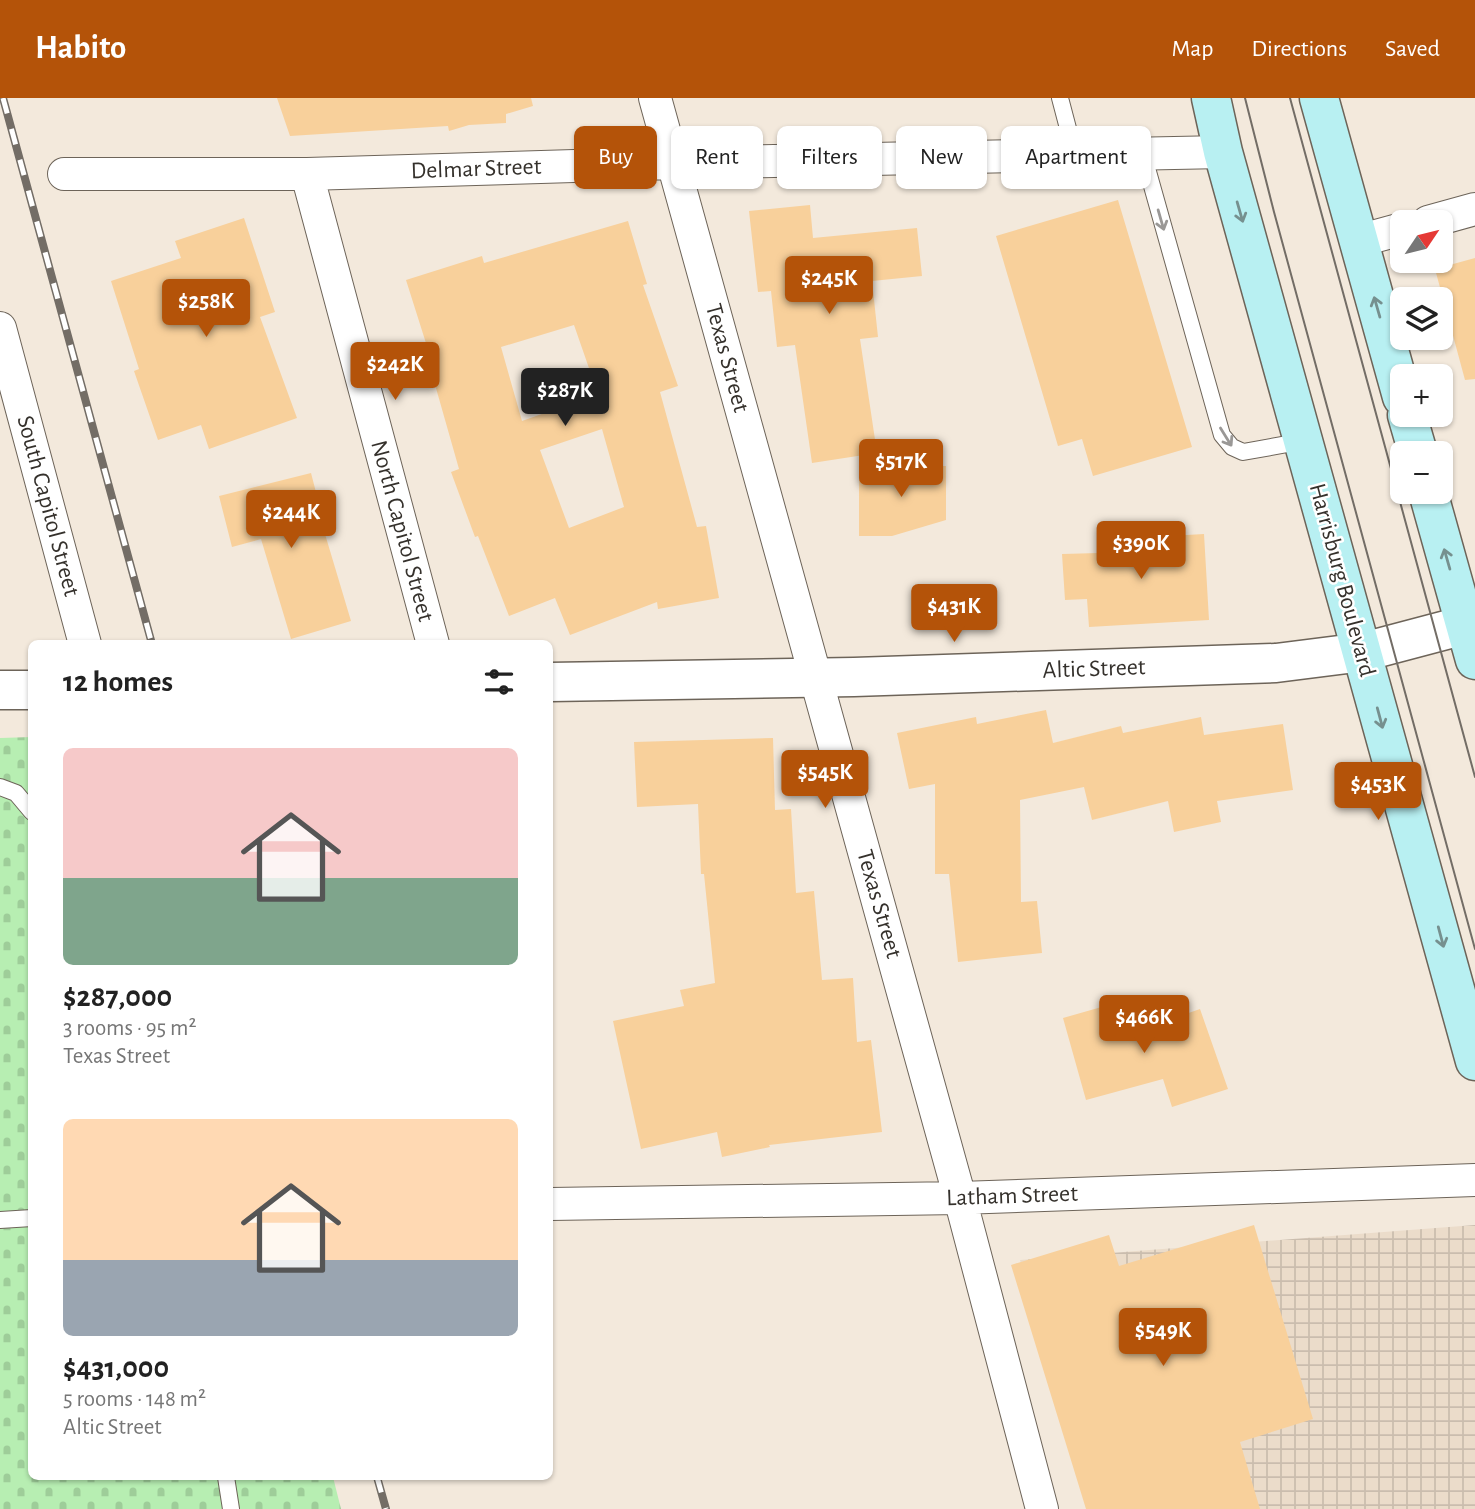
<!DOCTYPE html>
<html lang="en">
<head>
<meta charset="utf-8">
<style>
	:root { --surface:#fff; --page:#f2f2f2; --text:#222; --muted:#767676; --accent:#b45309 }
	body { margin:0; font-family:"Alegreya Sans",sans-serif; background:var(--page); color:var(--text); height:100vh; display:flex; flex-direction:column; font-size:26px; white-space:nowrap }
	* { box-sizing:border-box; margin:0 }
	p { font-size:23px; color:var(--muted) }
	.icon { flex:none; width:38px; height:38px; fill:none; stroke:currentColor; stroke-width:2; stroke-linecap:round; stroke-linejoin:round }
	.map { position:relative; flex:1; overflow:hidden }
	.panel { position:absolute; left:28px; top:542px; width:525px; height:840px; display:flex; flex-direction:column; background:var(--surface); border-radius:10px; box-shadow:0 2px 5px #0004 }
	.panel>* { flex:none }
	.guide { position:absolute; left:574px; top:28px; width:665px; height:63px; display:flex; gap:14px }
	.needle { width:46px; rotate:55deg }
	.controls { position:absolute; left:1390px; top:112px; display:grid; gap:14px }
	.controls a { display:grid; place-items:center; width:63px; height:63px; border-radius:10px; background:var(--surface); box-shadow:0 2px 5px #0004; font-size:35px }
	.price { position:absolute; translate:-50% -60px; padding:0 16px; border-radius:7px; background:var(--accent); color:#fff; font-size:23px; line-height:46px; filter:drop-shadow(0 2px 4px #0008) }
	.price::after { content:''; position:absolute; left:50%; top:42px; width:21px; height:16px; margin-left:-10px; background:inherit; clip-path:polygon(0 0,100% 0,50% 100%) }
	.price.selected { background:#222; color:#fff }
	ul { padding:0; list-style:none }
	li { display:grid; align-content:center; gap:14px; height:371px; padding:0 35px }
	li span { display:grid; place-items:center; height:217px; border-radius:10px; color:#555 }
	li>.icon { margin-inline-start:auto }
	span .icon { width:126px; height:126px; fill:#fffc; stroke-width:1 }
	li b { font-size:30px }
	h2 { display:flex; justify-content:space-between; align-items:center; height:84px; padding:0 35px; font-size:30px }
	.pill { padding:0 24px; border-radius:10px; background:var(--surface); box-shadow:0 2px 5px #0004; font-size:24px; line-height:63px }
	.pill.selected { background:var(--accent); color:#fff }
	header { display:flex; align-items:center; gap:42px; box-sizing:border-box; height:98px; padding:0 35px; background:var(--accent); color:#fff }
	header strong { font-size:33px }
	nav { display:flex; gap:38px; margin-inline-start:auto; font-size:24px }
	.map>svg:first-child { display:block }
	.industrial { fill:url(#industrial-grid) }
	.cemetery { fill:url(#cemetery-stones) }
	.building { fill:#f8d09b; fill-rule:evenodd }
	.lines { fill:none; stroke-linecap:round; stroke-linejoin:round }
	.service-casing { stroke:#6d6459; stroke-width:18 }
	.minor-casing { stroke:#6d6459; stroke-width:34 }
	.tertiary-casing { stroke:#6d6459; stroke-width:41 }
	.secondary-casing { stroke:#6d6459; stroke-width:41 }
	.service { stroke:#fff; stroke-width:16 }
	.minor { stroke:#fff; stroke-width:32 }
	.tertiary { stroke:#fff; stroke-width:38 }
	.secondary { stroke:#b8f0f2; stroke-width:38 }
	.tram { stroke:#736d66; stroke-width:2 }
	.rail-casing { stroke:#736d66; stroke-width:8 }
	.rail { stroke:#fff; stroke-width:5; stroke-dasharray:16; stroke-linecap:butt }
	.oneway { stroke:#76908f }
	.oneway2 { stroke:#9a9896 }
	.labels { text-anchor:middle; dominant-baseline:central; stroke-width:5; stroke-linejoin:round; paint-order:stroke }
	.street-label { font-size:24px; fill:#35312c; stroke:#fff }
</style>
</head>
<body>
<header>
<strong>Habito</strong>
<nav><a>Map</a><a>Directions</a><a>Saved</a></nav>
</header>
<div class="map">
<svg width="1475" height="1411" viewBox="0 0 1475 1411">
	<defs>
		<pattern id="industrial-grid" width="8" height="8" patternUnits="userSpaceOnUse" patternTransform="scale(1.75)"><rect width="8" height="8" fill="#ebdcca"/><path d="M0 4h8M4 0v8" fill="none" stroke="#cabdae"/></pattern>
		<pattern id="cemetery-stones" width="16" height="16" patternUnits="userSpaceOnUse" patternTransform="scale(1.75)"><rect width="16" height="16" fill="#b7eeb2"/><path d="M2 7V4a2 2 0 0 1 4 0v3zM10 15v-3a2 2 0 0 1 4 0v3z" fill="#9ecd99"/></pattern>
	</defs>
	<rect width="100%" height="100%" fill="#f3e9dc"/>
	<path class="industrial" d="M1475,1127V1411H1088L1020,1162Z"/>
	<path class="cemetery" d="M32,639V1379H333L341,1411H0V640Z"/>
	<path class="building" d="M277,0H531L533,8L506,16V25L469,27L449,33L448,28L290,38Z
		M1118,102L1192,349L1093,378L1082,341L1058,348L996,138Z
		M810,107L813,140L917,130L922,178L872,183L878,239L860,241L877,355L812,365L795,247L777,249L771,193L758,194L749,113Z
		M244,120L275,214L260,219L297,320L209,351L201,327L158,342L134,273L139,271L111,183L181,160L175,143Z
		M628,123L647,186L643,187L678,288L660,294L697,429L706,428L719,500L658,511L657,504L570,537L555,500L509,518L478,438L475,439L451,374L459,371L428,262L431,261L406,182L482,158L484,165ZM574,227L598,296L522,323L501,249ZM602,331L624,409L569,430L540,352Z
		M1475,160V281L1465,282L1435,171Z
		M859,368H946V422L892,438H859Z
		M311,375L324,425L322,426L351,523L291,541L261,441L232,449L219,398Z
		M1204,436L1209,522L1089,529L1087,501L1065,502L1062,456L1099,455V442Z
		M1046,612L1053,645L1121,628L1123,635L1201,619L1204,637L1283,626L1293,692L1217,703L1221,724L1174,734L1168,703L1092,722L1084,689L1020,702L1021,804L1037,803L1042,855L958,864L949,776H935V686L909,691L897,635L976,619L977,626Z
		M773,640L775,712L791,711L796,795L814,793L822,882L853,880L857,944L871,942L882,1034L769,1047L770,1049L722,1059L717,1034L641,1051L613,923L684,908L680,892L715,885L704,776H701L698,706L637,709L634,644Z
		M1119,904L1128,936L1200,911L1228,991L1172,1009L1163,981L1086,1002L1063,920Z
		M1254,1127L1313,1321L1240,1344L1260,1411H1086L1011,1167L1109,1137L1119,1168Z"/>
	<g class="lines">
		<g class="service-casing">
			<path id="service" d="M1060,0L1075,57
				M1143,56L1222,337L1232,349L1243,354L1304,343
				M0,689L16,695L32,714
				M0,1122L32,1120
				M226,1379L231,1411"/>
		</g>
		<g class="minor-casing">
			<path id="minor" d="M655,0L960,1100L1042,1411
				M64,76H307L673,65L1223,54
				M307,76L433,546
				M1428,124L1475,111
				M1358,143L1402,131
				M0,230L85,546
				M550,1106L960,1100L1475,1082"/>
		</g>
		<g class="tertiary-casing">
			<path id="tertiary" d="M550,584L854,579L1276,565L1363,554L1465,527
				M0,592H32"/>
		</g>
		<g class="secondary-casing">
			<path id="secondary" d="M1211,0L1223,54L1475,963
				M1319,0L1402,299
				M1407,317L1418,355
				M1428,394L1475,562"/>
		</g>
		<use href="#service" class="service"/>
		<use href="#minor" class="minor"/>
		<use href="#tertiary" class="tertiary"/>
		<use href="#secondary" class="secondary"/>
		<path class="tram" d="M1245,0L1274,114L1475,851
			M1290,0L1475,679"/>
		<g class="rail-casing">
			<path id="rail" d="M3,0L152,546
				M377,1379L386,1411"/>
		</g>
		<use href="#rail" class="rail"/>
	</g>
	<defs><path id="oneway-shaft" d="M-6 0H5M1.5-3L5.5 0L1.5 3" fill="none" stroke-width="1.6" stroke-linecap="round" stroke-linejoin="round" transform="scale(1.75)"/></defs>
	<g class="oneway">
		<use href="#oneway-shaft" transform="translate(1240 114) rotate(74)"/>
		<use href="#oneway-shaft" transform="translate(1377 209) rotate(-106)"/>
		<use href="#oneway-shaft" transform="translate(1447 461) rotate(-106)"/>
		<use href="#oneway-shaft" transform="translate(1380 620) rotate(75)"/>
		<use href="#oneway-shaft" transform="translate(1441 839) rotate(75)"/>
	</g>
	<g class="oneway2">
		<use href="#oneway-shaft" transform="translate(1161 122) rotate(74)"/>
		<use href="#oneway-shaft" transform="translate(1226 339) rotate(58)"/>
	</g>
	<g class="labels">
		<g class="street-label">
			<text transform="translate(476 71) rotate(-2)">Delmar Street</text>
			<text transform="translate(727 260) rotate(75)">Texas Street</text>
			<text transform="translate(48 408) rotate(75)">South Capitol Street</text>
			<text transform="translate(402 433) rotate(75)">North Capitol Street</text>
			<text transform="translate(1342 482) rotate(75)">Harrisburg Boulevard</text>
			<text transform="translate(1094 571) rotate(-2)">Altic Street</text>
			<text transform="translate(879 806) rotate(74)">Texas Street</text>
			<text transform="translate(1012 1098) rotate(-2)">Latham Street</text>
		</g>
	</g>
</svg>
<div class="controls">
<a><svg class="needle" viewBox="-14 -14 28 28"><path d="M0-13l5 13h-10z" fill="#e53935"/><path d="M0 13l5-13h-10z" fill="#767676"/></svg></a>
<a><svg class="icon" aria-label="layers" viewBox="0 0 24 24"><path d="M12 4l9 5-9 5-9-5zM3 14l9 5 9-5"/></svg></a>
<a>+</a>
<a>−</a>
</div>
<b class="price" style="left:829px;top:218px">$245K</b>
<b class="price" style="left:206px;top:241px">$258K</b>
<b class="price" style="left:395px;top:304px">$242K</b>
<b class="price selected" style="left:565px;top:330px">$287K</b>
<b class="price" style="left:901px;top:401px">$517K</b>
<b class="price" style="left:291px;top:452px">$244K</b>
<b class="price" style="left:1141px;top:483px">$390K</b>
<b class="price" style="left:954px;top:546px">$431K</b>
<b class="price" style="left:825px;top:712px">$545K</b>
<b class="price" style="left:1378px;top:724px">$453K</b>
<b class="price" style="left:1144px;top:957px">$466K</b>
<b class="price" style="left:1163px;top:1270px">$549K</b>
<div class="guide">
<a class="pill selected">Buy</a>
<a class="pill">Rent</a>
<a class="pill">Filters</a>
<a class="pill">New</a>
<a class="pill">Apartment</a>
</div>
<section class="panel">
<h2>12 homes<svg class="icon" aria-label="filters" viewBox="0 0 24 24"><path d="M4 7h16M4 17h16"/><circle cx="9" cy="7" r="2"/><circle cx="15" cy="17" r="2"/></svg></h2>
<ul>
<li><span style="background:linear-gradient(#f6c9c9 60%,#7fa58c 0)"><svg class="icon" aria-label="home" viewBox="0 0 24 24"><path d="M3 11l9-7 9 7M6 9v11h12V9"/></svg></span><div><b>$287,000</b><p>3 rooms · 95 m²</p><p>Texas Street</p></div></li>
<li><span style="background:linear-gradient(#ffd9b3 65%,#9aa5b1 0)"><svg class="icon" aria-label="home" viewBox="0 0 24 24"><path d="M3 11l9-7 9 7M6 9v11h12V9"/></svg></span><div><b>$431,000</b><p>5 rooms · 148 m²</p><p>Altic Street</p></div></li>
</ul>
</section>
</div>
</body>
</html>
